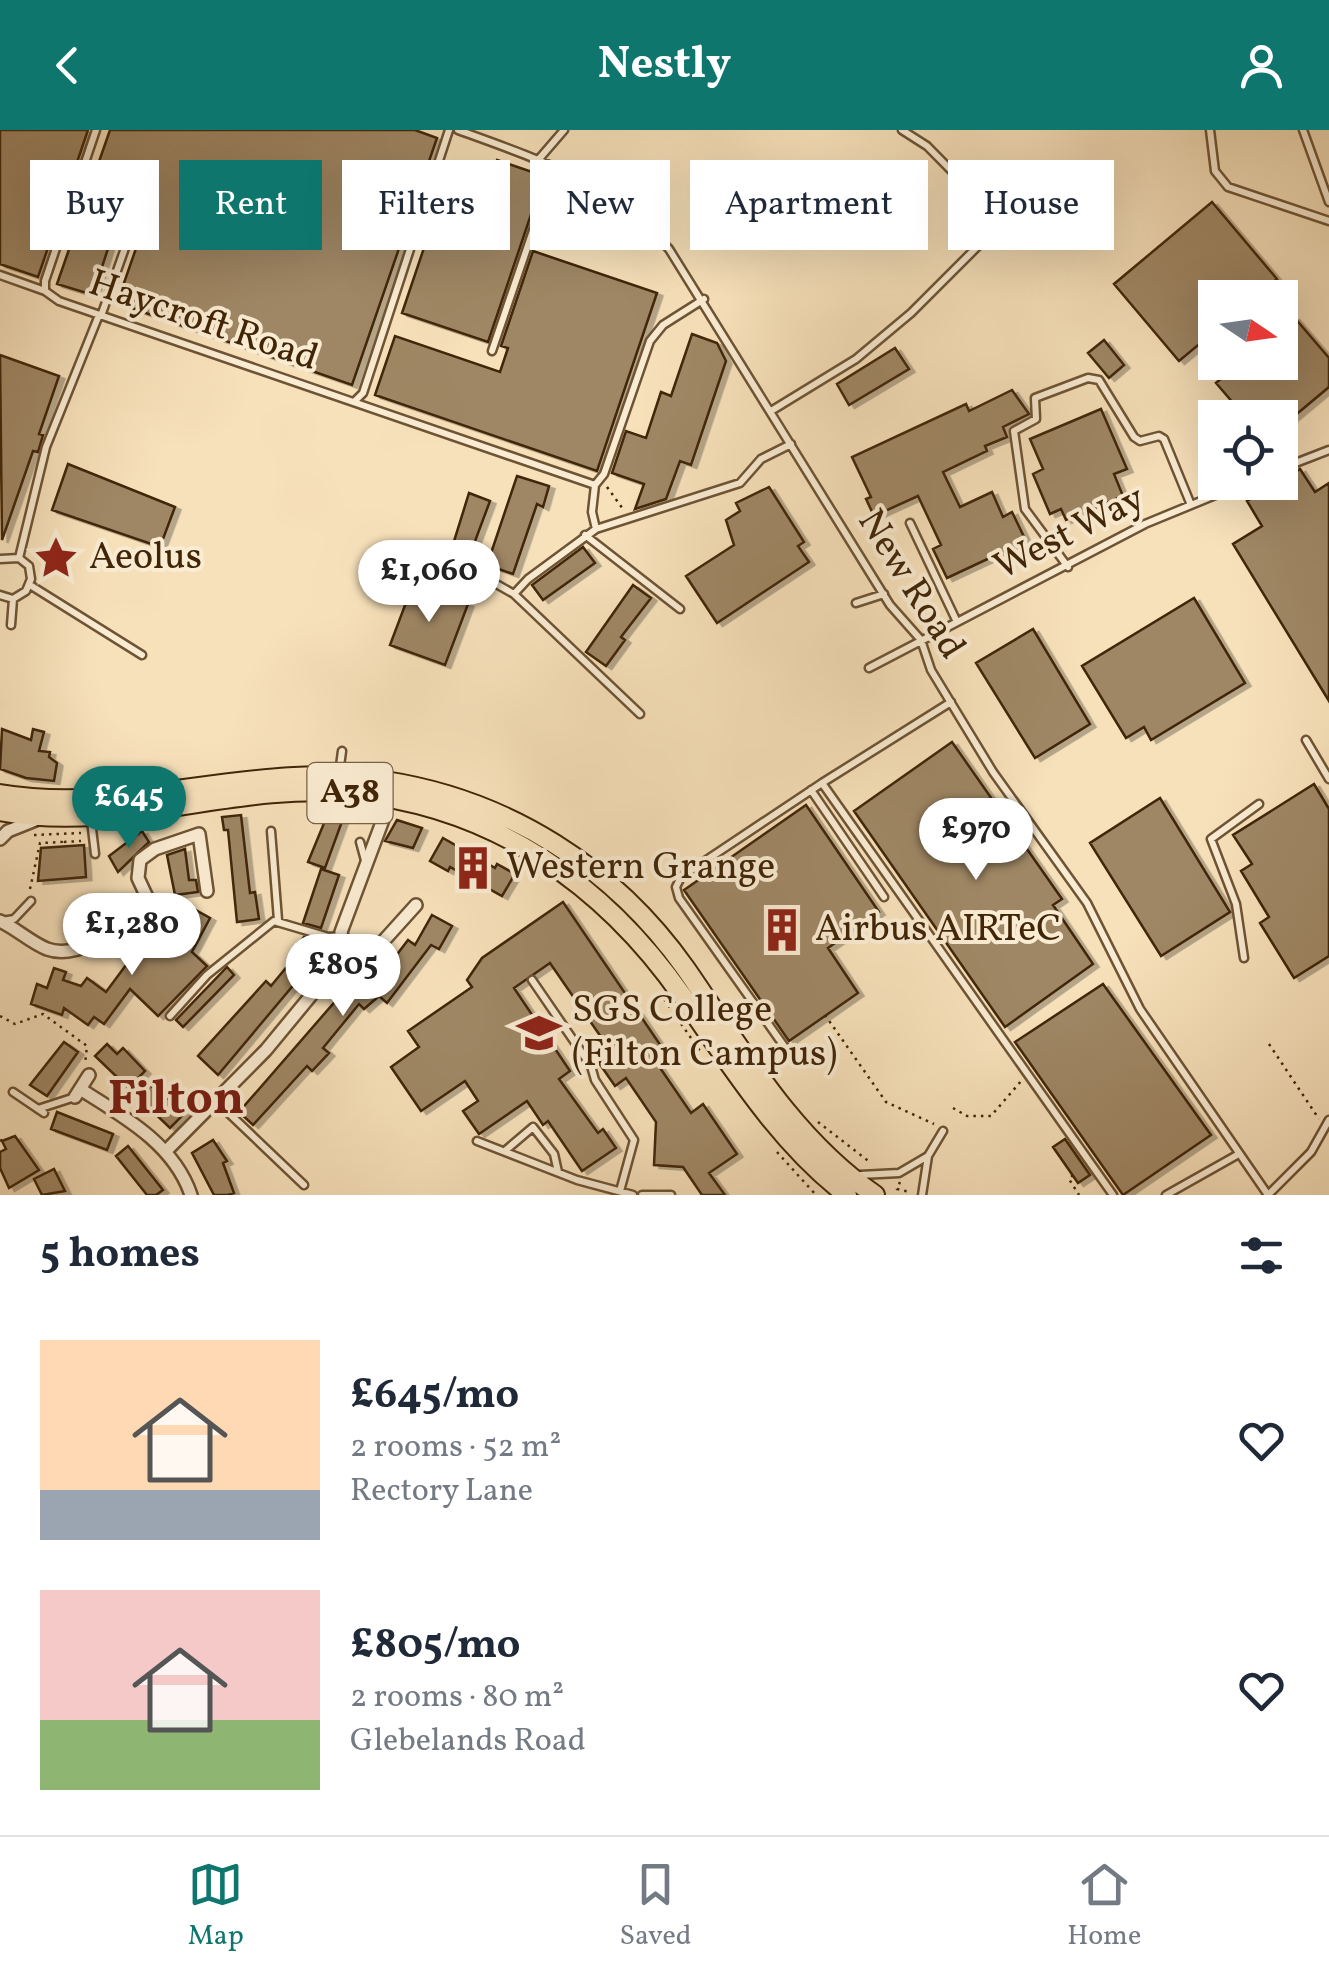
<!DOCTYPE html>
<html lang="en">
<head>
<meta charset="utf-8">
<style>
	:root { --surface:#fff; --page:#f6f6f7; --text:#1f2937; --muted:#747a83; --line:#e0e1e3; --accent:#0f766e }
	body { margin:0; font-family:Vollkorn,serif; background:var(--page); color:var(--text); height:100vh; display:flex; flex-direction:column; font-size:38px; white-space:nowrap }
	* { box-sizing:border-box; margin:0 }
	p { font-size:32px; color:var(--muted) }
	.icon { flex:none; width:55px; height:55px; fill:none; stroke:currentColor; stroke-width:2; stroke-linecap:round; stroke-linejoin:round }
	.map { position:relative; height:1065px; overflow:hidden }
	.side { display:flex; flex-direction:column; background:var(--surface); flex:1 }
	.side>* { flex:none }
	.top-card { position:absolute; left:30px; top:30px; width:1270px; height:90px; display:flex; gap:20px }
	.needle { width:65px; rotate:103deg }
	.tools { position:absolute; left:1198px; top:150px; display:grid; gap:20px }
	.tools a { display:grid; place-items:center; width:100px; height:100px; border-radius:0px; background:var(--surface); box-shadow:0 10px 40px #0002; font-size:50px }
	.price { position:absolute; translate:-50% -85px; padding:0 22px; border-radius:35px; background:#fff; color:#222; font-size:32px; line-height:65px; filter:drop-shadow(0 2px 5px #0008) }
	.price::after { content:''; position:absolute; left:50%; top:60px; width:30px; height:22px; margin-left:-15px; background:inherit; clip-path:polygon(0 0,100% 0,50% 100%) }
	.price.on { background:var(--accent); color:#fff }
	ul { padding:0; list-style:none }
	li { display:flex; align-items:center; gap:30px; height:250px; padding:0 40px }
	li span { display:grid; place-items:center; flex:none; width:280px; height:200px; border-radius:0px; color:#555 }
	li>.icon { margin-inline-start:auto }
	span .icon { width:120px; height:120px; fill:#fffc; stroke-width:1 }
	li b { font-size:42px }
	h2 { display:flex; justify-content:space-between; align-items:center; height:120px; padding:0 40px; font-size:42px }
	.chip { padding:0 35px; border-radius:0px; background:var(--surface); box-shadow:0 10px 40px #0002; font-size:35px; line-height:90px }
	.chip.on { background:var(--accent); color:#fff }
	header { display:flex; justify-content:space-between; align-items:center; height:130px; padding:0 40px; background:var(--accent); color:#fff; font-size:45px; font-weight:700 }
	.dock { display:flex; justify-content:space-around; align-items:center; height:140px; border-top:2px solid var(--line); background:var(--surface); font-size:28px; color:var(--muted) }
	.dock a { display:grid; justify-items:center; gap:5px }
	.dock .on { color:var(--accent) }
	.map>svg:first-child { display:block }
	.building { fill:#9f8765; stroke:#402507; stroke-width:2.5; filter:url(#shadow) }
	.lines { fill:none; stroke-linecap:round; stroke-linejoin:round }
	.service-casing { stroke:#6e5434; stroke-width:11 }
	.minor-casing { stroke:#6e5434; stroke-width:16 }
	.primary-casing { stroke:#402507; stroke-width:22 }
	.path { stroke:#402507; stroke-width:2.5; stroke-dasharray:2.5 5; stroke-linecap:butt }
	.service { stroke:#faecd3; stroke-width:6 }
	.minor { stroke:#faecd3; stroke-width:11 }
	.primary { stroke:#f7e1bb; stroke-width:18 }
	.labels { text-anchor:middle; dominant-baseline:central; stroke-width:8; stroke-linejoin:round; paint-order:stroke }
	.shield { fill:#faecd3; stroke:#786144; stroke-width:2.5 }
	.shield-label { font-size:35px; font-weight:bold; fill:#402507 }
	.street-label { font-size:38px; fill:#402507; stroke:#faecd3 }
	.poi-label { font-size:38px; fill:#402507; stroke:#faecd3; text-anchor:start }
	.district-label { font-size:48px; font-weight:bold; fill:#7a1f14; stroke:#faecd3 }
</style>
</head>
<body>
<header><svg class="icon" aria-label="back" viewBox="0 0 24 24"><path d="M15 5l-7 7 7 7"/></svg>Nestly<svg class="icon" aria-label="person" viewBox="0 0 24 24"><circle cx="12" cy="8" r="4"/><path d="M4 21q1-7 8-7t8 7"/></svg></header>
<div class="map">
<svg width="1329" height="1065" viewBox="0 0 1329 1065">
	<defs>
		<filter id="shadow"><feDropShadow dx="5.5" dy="3" stdDeviation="0" flood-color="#0004"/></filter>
	</defs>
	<rect width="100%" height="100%" fill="#f7e1bb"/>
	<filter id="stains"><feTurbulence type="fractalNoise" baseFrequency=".002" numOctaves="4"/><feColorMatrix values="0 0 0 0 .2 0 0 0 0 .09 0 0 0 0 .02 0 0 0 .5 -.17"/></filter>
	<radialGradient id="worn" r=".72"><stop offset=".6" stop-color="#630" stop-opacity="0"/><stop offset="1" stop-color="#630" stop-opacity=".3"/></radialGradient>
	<path class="building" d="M0,0H88L38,147L0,134Z
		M110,0H415L437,8L352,255L117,173L156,61L95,43Z
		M497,30L544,46L488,212L402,183L450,41L489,55Z
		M91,56L124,69L93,165L57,154Z
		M1212,72L1277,149L1255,168H1215V201L1179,231L1114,154Z
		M533,121L657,163L597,341L375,265L395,206L500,242L508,218L501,216Z
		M1294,187L1329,228V257L1280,298V288H1246L1216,253L1240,232H1280V199Z
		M692,204L717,213L726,231L691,335L680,331L666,369L635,379L644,354L612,343L626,301L646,308L661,262L671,266Z
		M1104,210L1124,235L1109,248L1088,223Z
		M895,218L909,239L849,275L837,254Z
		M0,225L59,246L39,304L43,305L38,322L33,321L2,410Z
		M1012,260L1029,284L1003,297L1007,307L985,316L987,321L943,342L960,377L992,362L1003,387L1012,382L1026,411L947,448L933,419L941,415L918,366L874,386L866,369L871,367L852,327L966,274L969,281Z
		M1101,279L1127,339L1114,344L1123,366L1066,390L1061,379L1050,384L1033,344L1043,339L1030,309Z
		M68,334L175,377L160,417L52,380Z
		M1300,339L1315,362L1329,353V571L1233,414L1262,396L1247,371Z
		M517,346L549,356L543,377L537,374L513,444L487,435Z
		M769,357L804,412L798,416L809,432L717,493L686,446L734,415L726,390L740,381L736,373Z
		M469,363L490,371L468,430L451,421Z
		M583,417L595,433L543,470L532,455Z
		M413,454L468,474L445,535L390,515Z
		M633,455L651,468L621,507L625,510L606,536L586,522Z
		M1194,468L1245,553L1151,610L1144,597L1126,608L1082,536Z
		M1033,499L1090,594L1035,628L976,533Z
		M2,599L31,610L33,599L44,602L39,621L50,622L49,627L57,633L54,651L26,648L0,639Z
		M952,612L1062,769L1053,775L1093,834L1005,897L854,681Z
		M1314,654L1329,679V826L1294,848L1260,793L1269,787L1241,741L1252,734L1233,705Z
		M1160,668L1230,782L1161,826L1090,713Z
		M806,675L879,782L828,818L858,863L789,911L684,760Z
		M329,681L344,686L325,738L308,732Z
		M241,685L250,763L255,762L259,789L237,792L228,700H224L222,687Z
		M397,690L422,698L413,718L385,711Z
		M142,701L149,712L118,742L109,726Z
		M443,708L495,738L497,734L515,744L502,766L450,737L448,741L430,731Z
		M84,715L86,747L38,751L41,718Z
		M185,719L189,750H196L198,762L175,765L167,725Z
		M321,739L339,745L321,798L303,793Z
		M563,772L665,922L654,929L691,983L703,974L737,1024L709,1043L725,1065H702L683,1037L654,1035L656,992L626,948L615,956L599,933L612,923L550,833L514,858L570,941L559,949L598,1003L603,999L616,1018L582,1041L548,991L543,995L527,971L479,1004L463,981L478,971L465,951L421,981L391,937L419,917L408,901L472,857L467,850L482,828Z
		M192,778L210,788L192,822L207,836L158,886L130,859L104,894L94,887L88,895L64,878L62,885L31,874L37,854L47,858L54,838L66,842L63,850L81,856L87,848L106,862L152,800L178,819L189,800L182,796Z
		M432,785L452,796L439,819L431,815L387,873L379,866L364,879L359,874L323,918L329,923L312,941L307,936L253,995L239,982L352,852L367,864L408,810L415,815Z
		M304,807L317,811L322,821L218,945L198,926L266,851L271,856L303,817L299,814Z
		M227,837L234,845L183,897L176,890Z
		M1103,854L1211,1005L1123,1065L1015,912Z
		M64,912L78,922L47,966L30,955Z
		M107,914L117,924L123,918L145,941L139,947L186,982L170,998L95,926Z
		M57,982L113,1004L107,1020L51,999Z
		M15,1006L39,1040L9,1058L0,1038V1022L6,1019L2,1011Z
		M1065,1009L1090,1045L1078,1053L1053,1017Z
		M213,1010L227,1031L223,1033L234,1063L228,1065H214L192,1023Z
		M128,1016L163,1060L156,1065H147L116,1026Z
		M54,1039L65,1061L42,1065L34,1049Z"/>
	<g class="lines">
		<g class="service-casing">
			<path id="service" d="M96,0L45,151V161L59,171L595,355L592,382L596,399
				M458,0C541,30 608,52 669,119L890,475L921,510L931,540L993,642L1087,773L1140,879L1268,1065
				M1210,0L1215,41L1228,57L1329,91
				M1303,0L1329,72
				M539,29L564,0
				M81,45L132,65L126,86L131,101L101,186
				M0,145L45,161
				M492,221L555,36
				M355,271L363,263L449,0
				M771,281L856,229L911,183L1002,92L927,16L902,0
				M1280,339L1329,320
				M595,355L604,344L650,211L663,195L704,169
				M910,393L957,492
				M585,405L680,479
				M438,421L514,464L640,584
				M19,428L46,317L99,185
				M0,429L19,428L29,436L31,449L26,461L13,469L0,465
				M1068,437L1025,379L1014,301L1036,289L1035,268L1088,248L1099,250L1134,307L1140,311L1159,306L1164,309L1191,375
				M30,455L142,525
				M514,464L528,449L596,399L740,353L761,329L791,314
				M856,473L884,464
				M11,495L13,469
				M869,538L1145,394L1247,352
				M951,572L822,653L1113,1065
				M1306,610L1329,649
				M339,644L342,621
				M811,660L884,767
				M91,690L95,724
				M271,701L278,790
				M360,712L366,734
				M2,791L14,789L31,771
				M1244,828L1236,774L1211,709L1259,674
				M532,850L591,936L595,950L634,1010L620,1061
				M170,886L207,845L274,791L328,807L341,806
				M791,926L679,768L676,757L681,747L822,653
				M13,962L44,983
				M216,971L304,1055
				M38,979L75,967
				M477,1011L577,1050L633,1065
				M506,1020L533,997L554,1024L558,1042
				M860,1045L899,1043L928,1026
				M642,1065H671
				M922,1065L928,1026L943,1001
				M1166,1065L1237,1025
				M1268,1065L1311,1022L1329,990"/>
		</g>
		<g class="minor-casing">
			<path id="minor" d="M0,709L8,701L38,689
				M152,778L138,748L140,730L155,719L199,704L207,761
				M0,791C17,799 30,812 47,819C83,832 131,789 161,773
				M346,823L370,826L416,775
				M80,959C123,986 174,1014 191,1065
				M75,967L89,945
				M166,1021L266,920L346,823L341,802L384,687"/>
		</g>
		<g class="primary-casing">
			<path id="primary" d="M0,664C130,686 255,630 385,651C508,670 614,737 686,839C742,920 792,1008 875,1065
				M0,681C120,704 234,651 354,663C494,677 604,754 683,867C732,937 779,1013 847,1065"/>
		</g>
		<path class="path" d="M607,357L623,379
			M34,705L81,703
			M64,712L81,711
			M30,759L40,713L62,712L63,717
			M664,869L702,924
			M825,885L886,972L934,994
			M0,886L15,894L43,884L87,916L85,934
			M1269,914L1319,989
			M953,978L967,986H991L1022,950
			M818,992L871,1033
			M0,1011L6,1008
			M777,1022L816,1065
			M1073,1045L1069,1049L1079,1065
			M900,1052L897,1059L910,1062"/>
		<use href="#service" class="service"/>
		<use href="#minor" class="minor"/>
		<use href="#primary" class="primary"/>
	</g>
	<defs>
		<g id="sight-bare" transform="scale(3.45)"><path d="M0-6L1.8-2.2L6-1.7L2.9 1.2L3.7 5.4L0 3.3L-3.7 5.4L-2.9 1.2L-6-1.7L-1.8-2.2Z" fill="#8f2418" stroke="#faecd3" stroke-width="2.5" paint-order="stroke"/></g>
		<g id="building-bare" transform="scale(3.45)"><path d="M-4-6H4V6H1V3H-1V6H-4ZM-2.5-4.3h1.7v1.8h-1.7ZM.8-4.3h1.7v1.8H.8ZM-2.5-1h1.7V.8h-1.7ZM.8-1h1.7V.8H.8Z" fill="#8f2418" stroke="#faecd3" stroke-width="2.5" paint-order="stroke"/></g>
		<g id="university-bare" transform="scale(3.45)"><path d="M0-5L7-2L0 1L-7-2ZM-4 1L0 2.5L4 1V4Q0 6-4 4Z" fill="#8f2418" stroke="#faecd3" stroke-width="2.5" paint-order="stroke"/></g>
	</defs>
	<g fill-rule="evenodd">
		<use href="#sight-bare" x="56" y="428"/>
		<use href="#building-bare" x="473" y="738"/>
		<use href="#building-bare" x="782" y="800"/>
		<use href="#university-bare" x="539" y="903"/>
	</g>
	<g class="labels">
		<rect class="shield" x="307.5" y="633" width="85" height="60" rx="8"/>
		<g class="shield-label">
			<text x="350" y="663">A38</text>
		</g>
		<g class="street-label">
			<text transform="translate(203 192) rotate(19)">Haycroft Road</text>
			<text transform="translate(1070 404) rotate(-27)">West Way</text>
			<text transform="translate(910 455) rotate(58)">New Road</text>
		</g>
		<g class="poi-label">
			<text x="89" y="428">Aeolus</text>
			<text x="506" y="738">Western Grange</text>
			<text x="815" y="800">Airbus AIRTeC</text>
			<text x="572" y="881">SGS College<tspan x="572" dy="44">(Filton Campus)</tspan></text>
		</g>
		<g class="district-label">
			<text x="176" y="970">Filton</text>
		</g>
	</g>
	<rect width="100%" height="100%" filter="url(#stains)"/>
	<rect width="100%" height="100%" fill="url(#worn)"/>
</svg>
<div class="tools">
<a><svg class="needle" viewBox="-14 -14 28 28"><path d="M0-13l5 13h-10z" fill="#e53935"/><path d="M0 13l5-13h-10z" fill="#747a83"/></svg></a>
<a><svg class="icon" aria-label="locate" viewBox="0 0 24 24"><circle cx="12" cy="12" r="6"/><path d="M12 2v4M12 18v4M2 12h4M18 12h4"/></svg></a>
</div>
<b class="price" style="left:429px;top:495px">£1,060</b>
<b class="price on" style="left:129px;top:721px">£645</b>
<b class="price" style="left:976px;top:753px">£970</b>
<b class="price" style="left:132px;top:848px">£1,280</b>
<b class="price" style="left:343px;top:889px">£805</b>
<div class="top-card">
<a class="chip">Buy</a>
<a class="chip on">Rent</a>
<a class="chip">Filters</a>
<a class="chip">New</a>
<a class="chip">Apartment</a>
<a class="chip">House</a>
</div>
</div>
<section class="side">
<h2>5 homes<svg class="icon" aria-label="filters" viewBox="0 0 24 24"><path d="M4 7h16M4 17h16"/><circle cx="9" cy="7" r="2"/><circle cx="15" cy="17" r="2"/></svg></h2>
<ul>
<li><span style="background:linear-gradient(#ffd9b3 75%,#9aa5b1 0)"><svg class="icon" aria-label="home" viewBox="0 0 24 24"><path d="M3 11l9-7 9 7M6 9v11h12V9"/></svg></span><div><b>£645/mo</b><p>2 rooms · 52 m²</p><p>Rectory Lane</p></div><svg class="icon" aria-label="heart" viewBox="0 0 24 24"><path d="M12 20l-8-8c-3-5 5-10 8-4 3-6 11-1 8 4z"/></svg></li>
<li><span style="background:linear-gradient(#f6c9c9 65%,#8fb573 0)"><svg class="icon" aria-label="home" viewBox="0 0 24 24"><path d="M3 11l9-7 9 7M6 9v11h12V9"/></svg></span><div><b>£805/mo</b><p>2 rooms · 80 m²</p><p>Glebelands Road</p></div><svg class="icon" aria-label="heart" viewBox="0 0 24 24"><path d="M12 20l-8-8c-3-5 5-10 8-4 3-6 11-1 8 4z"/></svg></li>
</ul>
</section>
<nav class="dock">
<a class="on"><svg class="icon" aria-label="map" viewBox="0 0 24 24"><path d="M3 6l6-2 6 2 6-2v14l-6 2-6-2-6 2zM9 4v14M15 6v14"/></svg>Map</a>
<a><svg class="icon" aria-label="saved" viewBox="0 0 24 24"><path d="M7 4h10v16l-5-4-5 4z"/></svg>Saved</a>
<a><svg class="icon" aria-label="home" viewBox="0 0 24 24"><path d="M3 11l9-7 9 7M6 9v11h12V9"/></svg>Home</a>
</nav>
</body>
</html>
